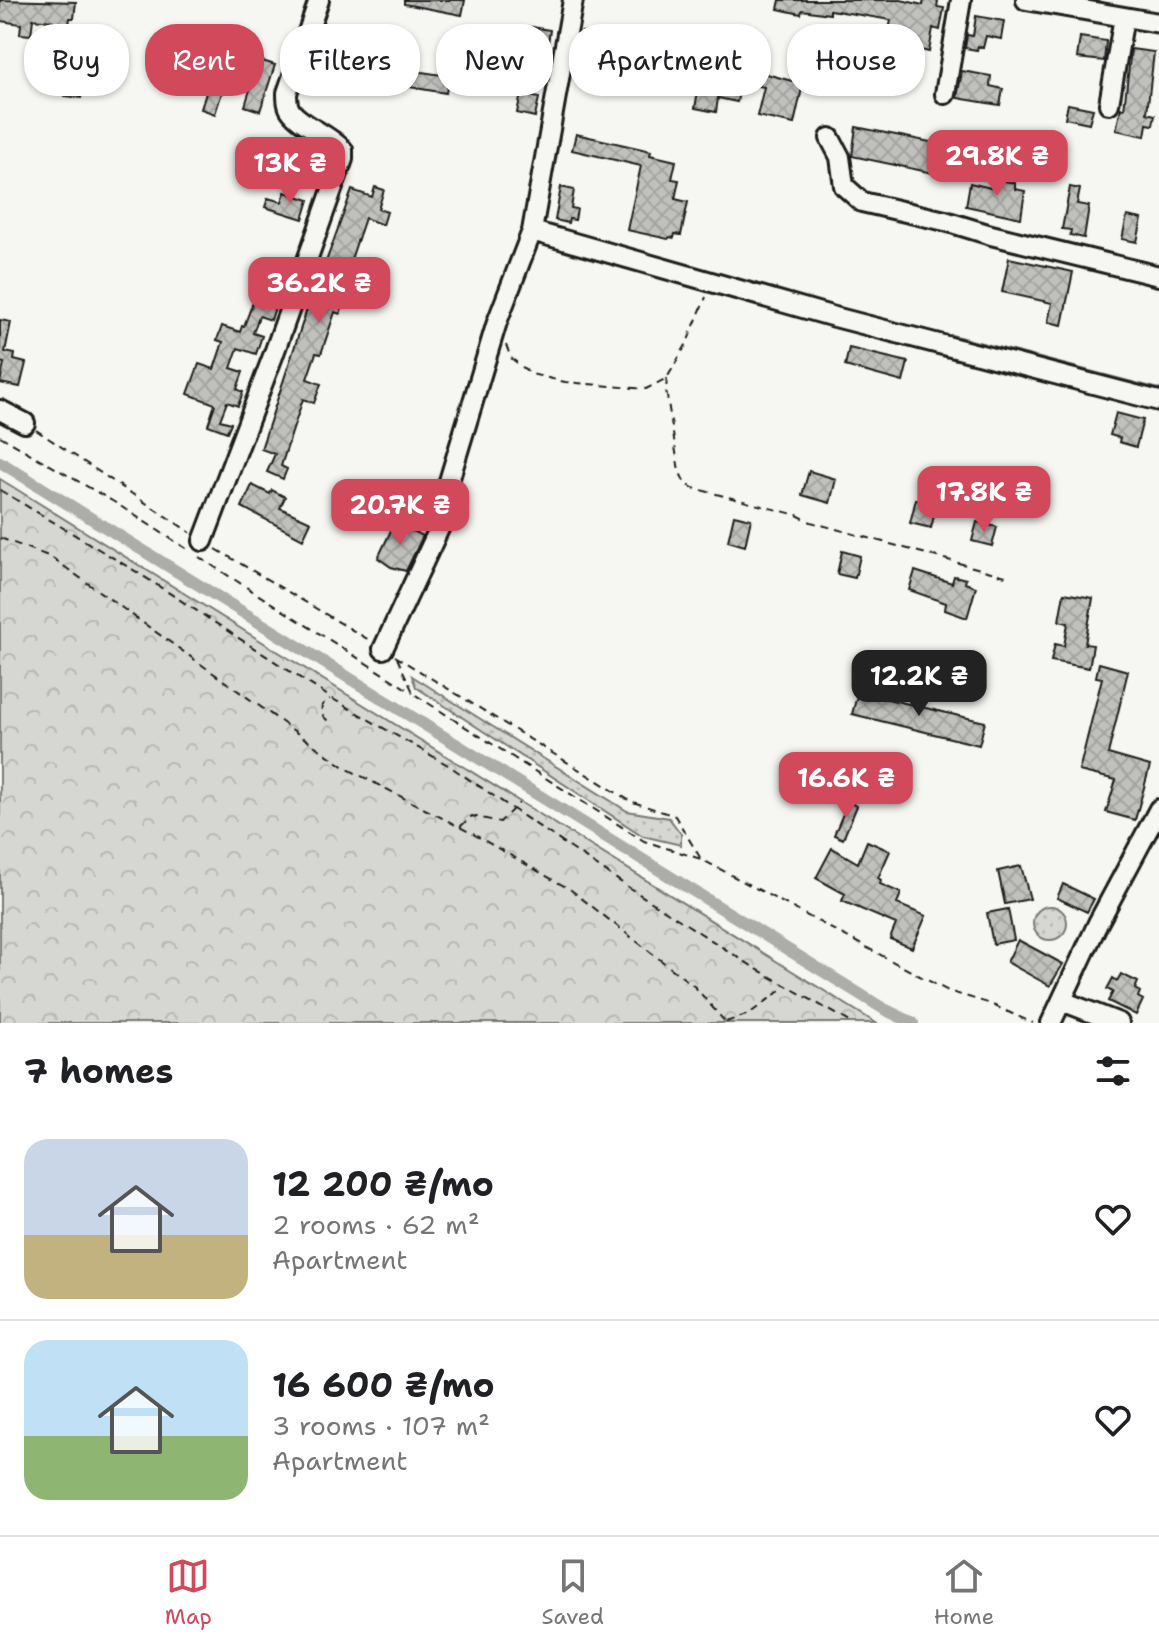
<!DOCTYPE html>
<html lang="en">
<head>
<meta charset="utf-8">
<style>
	:root { --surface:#fff; --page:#f2f2f2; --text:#202124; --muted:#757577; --line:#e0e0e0; --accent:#d1495b }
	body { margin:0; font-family:"Shantell Sans",sans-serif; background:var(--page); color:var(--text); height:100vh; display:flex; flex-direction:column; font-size:30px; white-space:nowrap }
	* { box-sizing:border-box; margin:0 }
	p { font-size:26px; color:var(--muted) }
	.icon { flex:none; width:44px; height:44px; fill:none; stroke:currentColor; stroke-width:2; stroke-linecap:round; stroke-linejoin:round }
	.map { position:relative; height:1023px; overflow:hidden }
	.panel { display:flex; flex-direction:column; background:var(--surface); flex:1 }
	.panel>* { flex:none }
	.guide { position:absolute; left:24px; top:24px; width:1112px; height:72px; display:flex; gap:16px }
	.price { position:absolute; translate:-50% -68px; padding:0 18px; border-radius:16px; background:var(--accent); color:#fff; font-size:26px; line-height:52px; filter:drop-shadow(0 2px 4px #0008) }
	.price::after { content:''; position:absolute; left:50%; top:48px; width:24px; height:18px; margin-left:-12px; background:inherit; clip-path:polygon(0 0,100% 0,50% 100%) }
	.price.current { background:#222; color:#fff }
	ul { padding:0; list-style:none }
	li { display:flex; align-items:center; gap:24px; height:200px; padding:0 24px }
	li+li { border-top:2px solid var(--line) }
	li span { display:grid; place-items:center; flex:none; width:224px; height:160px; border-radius:24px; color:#555 }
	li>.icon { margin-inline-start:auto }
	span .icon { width:96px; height:96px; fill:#fffc; stroke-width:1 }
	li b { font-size:34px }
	h2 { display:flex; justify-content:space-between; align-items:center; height:96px; padding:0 24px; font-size:34px }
	.tag { padding:0 28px; border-radius:32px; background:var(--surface); box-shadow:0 2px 6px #0004; font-size:28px; line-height:72px }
	.tag.current { background:var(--accent); color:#fff }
	.tabs { display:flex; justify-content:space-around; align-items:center; height:112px; border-top:2px solid var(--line); background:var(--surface); font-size:22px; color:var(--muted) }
	.tabs a { display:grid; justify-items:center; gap:4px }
	.tabs .current { color:var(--accent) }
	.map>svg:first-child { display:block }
	.grass { fill:url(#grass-dots); stroke:#797977; stroke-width:2 }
	.forest { fill:url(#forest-crowns); stroke:#797977; stroke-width:2 }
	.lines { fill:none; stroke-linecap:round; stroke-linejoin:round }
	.stream { stroke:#727271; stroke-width:4 }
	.canal { stroke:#acaca9; stroke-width:12 }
	.building { fill:url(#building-cross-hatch); stroke:#1c1c1c; stroke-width:2 }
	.minor-casing { stroke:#1c1c1c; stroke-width:24 }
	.path { stroke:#1c1c1c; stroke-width:2; stroke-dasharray:8 6; stroke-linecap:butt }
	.minor { stroke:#f6f6f2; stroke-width:18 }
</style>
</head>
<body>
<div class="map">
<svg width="1159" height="1023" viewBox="0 0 1159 1023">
	<defs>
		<pattern id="grass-dots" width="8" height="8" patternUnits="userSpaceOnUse" patternTransform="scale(2)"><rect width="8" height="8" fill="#d6d6d2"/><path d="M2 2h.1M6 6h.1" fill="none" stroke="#b7b7b4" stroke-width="1.8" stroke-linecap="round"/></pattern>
		<pattern id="forest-crowns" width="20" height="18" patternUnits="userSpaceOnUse" patternTransform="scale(2)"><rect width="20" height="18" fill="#d6d6d2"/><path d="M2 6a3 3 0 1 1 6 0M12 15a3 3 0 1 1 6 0" fill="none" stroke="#b7b7b4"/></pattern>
		<pattern id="building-cross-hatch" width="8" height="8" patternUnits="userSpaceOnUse" patternTransform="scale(2)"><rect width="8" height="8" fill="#c0c0bd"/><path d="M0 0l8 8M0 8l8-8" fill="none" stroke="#a4a4a2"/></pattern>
	</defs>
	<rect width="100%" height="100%" fill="#f6f6f2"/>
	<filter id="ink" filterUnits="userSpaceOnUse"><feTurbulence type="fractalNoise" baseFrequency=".0125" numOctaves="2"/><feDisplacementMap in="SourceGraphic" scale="16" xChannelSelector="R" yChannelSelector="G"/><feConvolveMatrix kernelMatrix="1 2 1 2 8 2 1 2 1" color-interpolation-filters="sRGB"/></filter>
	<g filter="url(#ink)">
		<path class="grass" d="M412,676L627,811L669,818L681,834V845L643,836L416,687Z
			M1033 923a17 17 0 1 1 34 0a17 17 0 1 1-34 0Z"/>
		<path class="forest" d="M0,479L876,1023H0Z"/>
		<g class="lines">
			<path class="stream" d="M951,336L1159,390"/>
			<path class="canal" d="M0,462L884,1009L913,1023"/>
		</g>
		<path class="building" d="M0,0L76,2L74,18H70L63,65L49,63L53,21L33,19L31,35L20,34L21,24L0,21Z
			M404,0H465L462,15L404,4Z
			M780,0H901L923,5L924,0H932L938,1L937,7L944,8L940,30L933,28L929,52L916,49L917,41L888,36L891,20L830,10V14L802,10L801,14L778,9Z
			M976,16L1004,21L1001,39L986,36L983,48L978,46L977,50L965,48L967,35L973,36Z
			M532,27L550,30L547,50L529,47Z
			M582,32L645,42L642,58L581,44Z
			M1080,37L1106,41L1104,61L1077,58Z
			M1131,49L1154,52L1147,113L1155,115L1153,125L1147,124L1145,136L1116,130L1121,108L1124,109Z
			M704,57L803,84L794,124L757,116L764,87L741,83L737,102L718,98L716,112L695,108Z
			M216,60L231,65L215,114L201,109Z
			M259,60L275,65L260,111L245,106Z
			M68,64L85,66L81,98L65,96Z
			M375,65L449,76L446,93L373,81Z
			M962,71L991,76L990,86L1003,89L1000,105L957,98Z
			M521,94L539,98L535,117L517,113Z
			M1068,104L1093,109L1089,123L1065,118Z
			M856,127L975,151L974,159L956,156L952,177L852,156Z
			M576,134L651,151L650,155L676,161L672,179L679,180L675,199L688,202L681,235L675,234L674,238L670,237L668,239L627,230L641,166L572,150Z
			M272,148L294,155L288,174L254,162L257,150L271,154Z
			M993,179L1015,183V189L1025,191L1021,218L966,206L970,183L991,188Z
			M375,187L384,190L378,209L387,212L383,225L365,218L344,280L351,282L340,314L335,312L321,354L316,353L307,379L321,384L314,403L303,399L281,466L287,469L283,479L267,472L275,454L261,449L313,291L315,292L352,190L372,197Z
			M561,187L574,190L571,208L577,209L575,220L569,219L568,223L555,220Z
			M1070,187L1080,189L1077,204L1089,206L1084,238L1070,235L1071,230L1062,229Z
			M285,192L309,200L303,219L265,207L268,198L282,202Z
			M1127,216L1142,219L1137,242L1122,239Z
			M1009,258L1073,272L1062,325L1048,322L1052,303L1002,292Z
			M269,261L287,267L271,320L259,316L253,333L262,336L256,354L238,348L231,368L243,372L237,389L243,392L238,406L227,402L220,420L231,423L227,432L208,425L215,404L188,394L199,364L214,369L223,342L217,340L222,326L240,332L242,326H244L256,294L259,295Z
			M0,320L11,322L5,352L15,354L14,360L26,363L20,387L0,383L4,363L0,362Z
			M849,348L908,362L903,382L845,366Z
			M1116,413L1143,420L1136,447L1119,442L1120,438L1110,435Z
			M809,471L836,479L830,503L802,495Z
			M252,485L270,494L272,490L285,497L280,508L311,522L303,539L242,507Z
			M916,499L937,504L931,528L910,523Z
			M734,515L751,519L745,546L728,541Z
			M395,522L423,536L406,571L391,567L378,558Z
			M977,522L997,527L992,546L972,541Z
			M842,551L860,556L855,578L837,574Z
			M915,571L952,583L954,576L966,579L965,583L976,587L967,618L945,610L946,603L909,590Z
			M1064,593L1093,598L1085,644L1093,645L1089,668L1051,661L1055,644L1064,646L1068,623L1059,621Z
			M1099,663L1128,671L1108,754L1150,766L1135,820L1106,812L1116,780L1079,771L1102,678L1096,677Z
			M858,692L985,722L979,745L852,714Z
			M848,802L857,806L843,839L834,835Z
			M867,841L890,851L878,878L881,880L880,884L901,893L897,904L926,916L912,948L890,939L896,924L842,901L845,894L816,878L832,848L858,863Z
			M1021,866L1030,899L1005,904L998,871Z
			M1063,884L1094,899L1087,912L1057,898Z
			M1008,909L1014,940L993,944L987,913Z
			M1018,940L1063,964L1050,986L1007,962Z
			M1121,974L1138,982L1135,989L1140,992L1138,997L1143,1000L1136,1015L1108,1001L1113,992L1107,989L1113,978L1117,981Z"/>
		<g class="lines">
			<g class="minor-casing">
				<path id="minor" d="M573,0L532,231L831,316L1159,401
					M1026,0L1159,23
					M945,94L961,0
					M1109,104L1124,17
					M830,138L840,157L844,186L862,202L945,221L991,235L1159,276
					M0,410L25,423
					M203,541L273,356L343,159V150C329,134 302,126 291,111C287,106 287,99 287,93L319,0
					M383,649L445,516L446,491L497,322L532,231
					M1062,1001L1119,1023
					M1051,1023L1098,923L1159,809"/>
			</g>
			<path class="path" d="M506,345L511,358L531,374L565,382L646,389L667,378L686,345L706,297
				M667,378L666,390L679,471L685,483L693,488L797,515L811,522L1009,577
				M36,430L191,533
				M0,436L114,502L190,551
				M0,490L140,574L331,698L448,765L631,889L755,968L852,1023
				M0,538L51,557L346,768L473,834L571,890L695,987L726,1023
				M216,549L369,640
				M199,557L413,693
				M395,656L630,801L675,816L701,859
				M397,658L414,694L644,841L701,859L948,991L988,1003L1033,1023
				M328,721L321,714L322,705L330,699
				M460,827L472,816L500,822L519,803
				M726,1022L749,1014L785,987"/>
			<use href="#minor" class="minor"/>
		</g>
	</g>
</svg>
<b class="price" style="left:997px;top:198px">29.8K ₴</b>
<b class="price" style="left:290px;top:205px">13K ₴</b>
<b class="price" style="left:319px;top:325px">36.2K ₴</b>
<b class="price" style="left:984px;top:534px">17.8K ₴</b>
<b class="price" style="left:400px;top:547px">20.7K ₴</b>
<b class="price current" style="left:919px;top:718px">12.2K ₴</b>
<b class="price" style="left:846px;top:820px">16.6K ₴</b>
<div class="guide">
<a class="tag">Buy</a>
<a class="tag current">Rent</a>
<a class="tag">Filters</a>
<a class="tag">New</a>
<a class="tag">Apartment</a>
<a class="tag">House</a>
</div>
</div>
<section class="panel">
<h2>7 homes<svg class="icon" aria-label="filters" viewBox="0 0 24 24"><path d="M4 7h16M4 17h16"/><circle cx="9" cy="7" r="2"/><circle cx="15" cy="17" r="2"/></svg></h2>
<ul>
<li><span style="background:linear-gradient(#c9d6e8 60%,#c2b280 0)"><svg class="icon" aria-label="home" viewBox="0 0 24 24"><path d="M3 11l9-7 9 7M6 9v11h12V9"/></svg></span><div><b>12 200 ₴/mo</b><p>2 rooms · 62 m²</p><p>Apartment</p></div><svg class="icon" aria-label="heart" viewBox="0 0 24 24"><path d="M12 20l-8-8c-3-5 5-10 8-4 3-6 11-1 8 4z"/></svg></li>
<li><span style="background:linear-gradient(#bfe0f5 60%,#8fb573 0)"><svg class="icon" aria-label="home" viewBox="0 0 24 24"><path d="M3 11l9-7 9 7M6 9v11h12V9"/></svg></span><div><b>16 600 ₴/mo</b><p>3 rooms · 107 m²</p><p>Apartment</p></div><svg class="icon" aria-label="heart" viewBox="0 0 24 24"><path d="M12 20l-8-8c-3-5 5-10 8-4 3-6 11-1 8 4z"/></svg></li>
</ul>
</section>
<nav class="tabs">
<a class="current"><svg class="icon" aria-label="map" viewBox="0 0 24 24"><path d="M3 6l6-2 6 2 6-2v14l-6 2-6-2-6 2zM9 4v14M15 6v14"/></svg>Map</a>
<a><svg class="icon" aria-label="saved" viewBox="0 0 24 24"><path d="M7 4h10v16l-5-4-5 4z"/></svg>Saved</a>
<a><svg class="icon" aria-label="home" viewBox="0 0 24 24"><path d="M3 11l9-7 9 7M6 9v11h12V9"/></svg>Home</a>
</nav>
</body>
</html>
